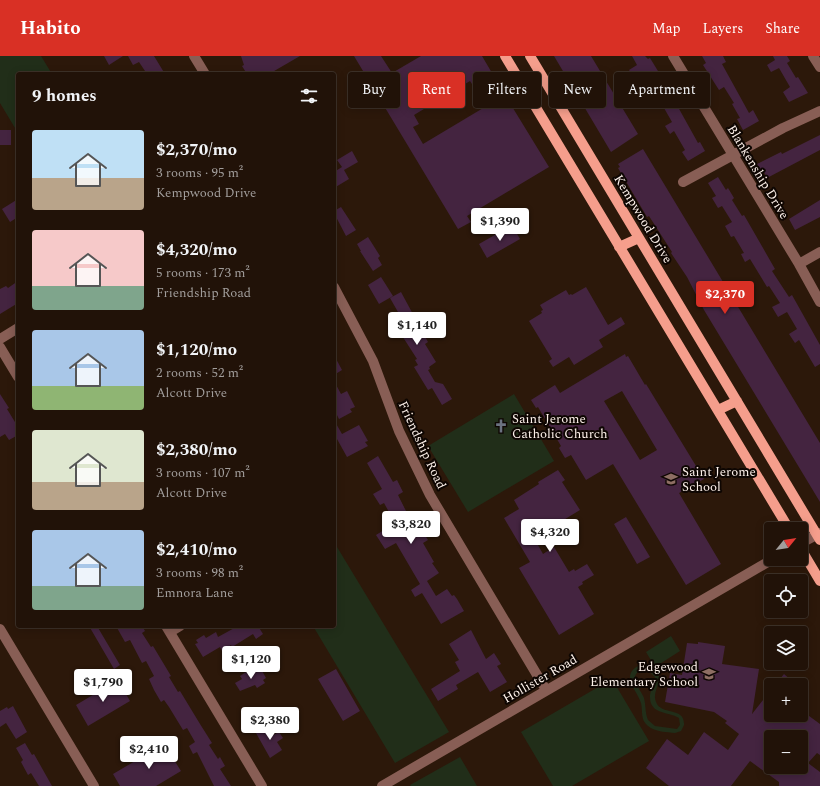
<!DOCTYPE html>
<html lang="en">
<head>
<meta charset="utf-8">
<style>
	:root { --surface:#211208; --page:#291b12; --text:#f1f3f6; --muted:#a29e9c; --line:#3e3229; --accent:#d93025 }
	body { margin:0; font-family:Spectral,serif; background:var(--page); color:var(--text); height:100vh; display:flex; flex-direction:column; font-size:15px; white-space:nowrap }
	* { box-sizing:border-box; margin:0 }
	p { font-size:13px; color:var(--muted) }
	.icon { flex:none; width:22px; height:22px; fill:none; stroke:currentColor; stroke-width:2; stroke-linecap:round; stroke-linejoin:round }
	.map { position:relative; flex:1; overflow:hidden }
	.drawer { position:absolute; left:16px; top:16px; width:320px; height:556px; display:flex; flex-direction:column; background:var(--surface); border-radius:4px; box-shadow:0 2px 10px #0003,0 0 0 1px var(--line) }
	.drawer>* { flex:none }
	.hud { position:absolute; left:348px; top:16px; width:380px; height:36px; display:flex; gap:8px }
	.needle { width:26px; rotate:60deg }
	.tools { position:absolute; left:764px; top:466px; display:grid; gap:8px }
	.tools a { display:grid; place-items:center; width:44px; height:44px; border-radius:4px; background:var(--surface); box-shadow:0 2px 10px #0003,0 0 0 1px var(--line); font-size:20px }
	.price { position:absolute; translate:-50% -34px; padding:0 9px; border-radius:4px; background:#fff; color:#222; font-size:13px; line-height:26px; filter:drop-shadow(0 1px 2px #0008) }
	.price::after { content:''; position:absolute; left:50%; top:24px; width:12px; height:9px; margin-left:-6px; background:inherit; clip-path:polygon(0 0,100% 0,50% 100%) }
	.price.on { background:var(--accent); color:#fff }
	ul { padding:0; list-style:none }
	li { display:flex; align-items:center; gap:12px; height:100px; padding:0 16px }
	li span { display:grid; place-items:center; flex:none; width:112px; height:80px; border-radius:4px; color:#555 }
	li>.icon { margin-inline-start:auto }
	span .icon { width:48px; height:48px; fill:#fffc; stroke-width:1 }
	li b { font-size:17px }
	h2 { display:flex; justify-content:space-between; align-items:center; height:48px; padding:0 16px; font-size:17px }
	.pill { padding:0 14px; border-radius:4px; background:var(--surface); box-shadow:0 2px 10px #0003,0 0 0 1px var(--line); font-size:14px; line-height:36px }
	.pill.on { background:var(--accent); color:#fff }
	header { display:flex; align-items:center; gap:24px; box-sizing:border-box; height:56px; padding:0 20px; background:var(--accent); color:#fff }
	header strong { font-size:19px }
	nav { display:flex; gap:22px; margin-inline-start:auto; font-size:14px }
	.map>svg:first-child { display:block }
	.green { fill:#212e19; fill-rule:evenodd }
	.building { fill:#442440; fill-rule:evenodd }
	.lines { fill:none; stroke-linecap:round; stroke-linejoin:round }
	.minor { stroke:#885e55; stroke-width:10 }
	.major { stroke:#f59e8c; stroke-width:10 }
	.labels { text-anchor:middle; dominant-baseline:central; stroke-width:4; stroke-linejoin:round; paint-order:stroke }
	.street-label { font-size:13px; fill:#fef2eb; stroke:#0e0602 }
	.poi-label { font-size:13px; fill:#fef2eb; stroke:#0e0602; text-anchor:start }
</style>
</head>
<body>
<header>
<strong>Habito</strong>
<nav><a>Map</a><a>Layers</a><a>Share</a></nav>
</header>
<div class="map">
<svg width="820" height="730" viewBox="0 0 820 730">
	<rect width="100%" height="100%" fill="#2c180a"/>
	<path class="green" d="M0,0H41L52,18H18V77L0,47Z
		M514,338L554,405L468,456L428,390Z
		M334,486L449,676L395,707L313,570H334Z
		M671,580L680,595L655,611L646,596Z
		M640,609C646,609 651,609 655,613C666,624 651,634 656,646C661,660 685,650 684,669L681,675L675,677C667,676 655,676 648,670C640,664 643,655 641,647C637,634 619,619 640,609ZM642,613L648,614L655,621C656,628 651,632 650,639C649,659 667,655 679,662L680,669L677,673L655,670L648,664C645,657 646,650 644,642C640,632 627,621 642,613Z
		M612,623L649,685L572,730H553L521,676Z
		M460,701L477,730H411L410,729Z"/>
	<path class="building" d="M104,0H123L109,9Z
		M128,0H154L165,18H147L139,6L133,9Z
		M241,0H300L269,18H247L242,10L244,9Z
		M354,0H381L392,17L421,0H482L492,17L472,28L470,25L414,59L419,68L413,71L423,88L505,39L549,111L467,160L471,166L458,173Z
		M554,0H591L638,78L611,96Z
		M632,0H645L648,3L650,2L669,33L671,39L669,40L676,52L678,51L698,87L700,86L705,95L688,105L682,96L685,94L674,75L670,78L665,70L672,66L660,45L650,51L646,44L655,38L644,20L636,25L629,14L637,9Z
		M702,0H723L726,6L722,8L738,37L749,57L753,54L759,65L743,74L737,63L740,62L732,48L734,47L724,31L719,34L703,9L706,7Z
		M773,0H787L790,5L787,7L796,22L798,21L808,37L789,46L783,36L790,31L779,12L771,16L767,9L775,4Z
		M0,74H11V89H0Z
		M820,79V94L767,122L764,116L762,117L757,108L781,96L782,98Z
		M643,93L820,387V446L704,254L687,221L671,197L672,196L649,160L647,161L618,112L620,111L618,108Z
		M352,95L358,106L344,114L349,123L334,132V116L342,111L337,104Z
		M718,121L726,134L728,132L734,142L732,144L742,160L744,159L775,213L772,215L789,241L792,239L820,289V308L815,311L799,284L795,287L789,278L797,273L787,256L778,261L772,251L780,247L769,230L767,231L750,203L745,206L741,198L744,197L734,180L731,181L725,170L732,166L722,150L718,152L712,142L716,140L708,127Z
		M18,143V161L10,166L2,153Z
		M820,144V161L795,174L789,163Z
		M341,151L356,174L346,180L334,157V155Z
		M512,169L520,183L487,202L479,188Z
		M368,181L380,200L378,202L382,209L373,215L360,195H361L357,188Z
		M381,221L393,240L379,248L368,229Z
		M18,225V247L0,258V233L6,230L8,232Z
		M586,231L608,269L621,261L625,268L599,284L603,291L574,309L569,301L553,311L549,305L552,303L529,265L542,257L541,255L543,254L540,249L566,234L569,239L571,238L572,239Z
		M401,236L428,286L425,288L436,306L429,311L430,313L428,314L435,326L443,328L452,343L442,349L432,332L428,334L414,311L418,309L415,304L417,303L390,261L398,256L390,242Z
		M625,298L626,301L628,300L645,329L646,328L704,423L679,437L721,508L686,529L613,408L586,424L571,399L565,402L559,392L561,390L538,351L536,352L531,344L555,329L560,337ZM622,335L657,394L640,404L604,345Z
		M334,299L342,314L334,319Z
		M334,325L341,338L347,335L355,351L350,353L352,356L339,363L334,353Z
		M0,338L9,352L7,353L18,371V379L9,384L5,378L0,381Z
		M334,364L342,378L359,369L368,385L365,386L368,390L347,401L337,383L334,385Z
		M378,400L393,426L397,424L403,436L398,439L414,471L418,468L428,484L423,487L434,506L432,507L439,517L427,525L436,540L447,533L452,540L454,539L457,543L464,555L441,568L422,537L415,541L411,534L420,528L396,487L385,493L376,479L395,467L384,447L380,449L373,438L382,433L367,407Z
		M558,414L565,424L562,426L580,454L534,482L543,498L554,491L569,516L574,513L575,515L587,508L594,519L582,526L583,528L578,531L594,558L559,579L519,512L530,506L504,462L519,453L514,444L539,428L538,426Z
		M626,461L650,501L637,508L614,468Z
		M89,570H97L120,609L114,613Z
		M116,570H142L145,575L142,577L151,591L153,590L171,620L169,621L178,636L180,635L200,668L212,687L209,689L218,703L220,701L225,710L220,713L231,730H214L197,696L193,698L189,690L195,686L187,672L183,674L169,651L164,644L161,646L154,634L149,623L154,620L146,605L142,607L130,584L125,586Z
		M238,570H258L263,578L256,583L253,578L232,591L231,589L222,595L220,591L203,601L195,588L198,587L196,584L204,579L206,582L216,576L218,581Z
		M471,574L486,603L494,597L501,608L497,610L507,626L490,636L478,616L456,629L458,633L438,645L431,633L460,615L455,606L459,604L449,588Z
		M698,586L725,590L722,608L759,613L752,658L771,634V659H801V654L820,668V699L817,697L808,707L820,716V730H779V726L750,705L731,730H669L646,712L667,683L688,699L704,676L728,694L739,678L725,667L727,665L714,656L665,646L670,617L682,619L687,587L698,588ZM771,681H801V711H771Z
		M260,611L266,622L263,624L265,627L257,632L255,629L240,635L235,627L242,623L240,620L246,616L248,618Z
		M336,613L360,655L343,665L318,623Z
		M784,618L792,625L789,629H775Z
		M118,624L130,645L88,670L76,649Z
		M13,650L27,676L16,683L6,667L0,671V655L7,651L8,653Z
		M268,670L273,679L279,676L283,682L277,686L282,694L270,702L256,677Z
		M25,687L32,699L34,698L52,730H39L31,717L28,719L21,706L23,704L16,692Z
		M164,688L181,715L156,730H120L113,718Z"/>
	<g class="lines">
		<path class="minor" d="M194,0L205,18
			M673,0L799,208L820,246
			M813,0L820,11
			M683,126L783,72L820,55
			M799,208L820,196
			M334,231L373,305L399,375L430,439L546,634
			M0,283L18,272
			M0,291L18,321
			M801,487L820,477
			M166,570L262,730
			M0,573L94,730
			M170,576L180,570
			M382,730L773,503"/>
		<path class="major" d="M505,0L789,473
			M530,0L820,484
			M619,191L639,182
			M718,354L737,345
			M801,493L820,525"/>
	</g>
	<defs>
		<g id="church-bare" transform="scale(1.08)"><path d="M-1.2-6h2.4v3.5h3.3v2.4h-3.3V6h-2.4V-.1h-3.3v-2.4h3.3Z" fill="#6b7280" stroke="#0e0602" stroke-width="2.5" paint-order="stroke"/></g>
		<g id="school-bare" transform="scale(1.08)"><path d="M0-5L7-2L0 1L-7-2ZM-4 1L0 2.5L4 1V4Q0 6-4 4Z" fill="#8d6e63" stroke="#0e0602" stroke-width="2.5" paint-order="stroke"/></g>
	</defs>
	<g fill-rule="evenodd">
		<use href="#church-bare" x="501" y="370"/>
		<use href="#school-bare" x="671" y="423"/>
		<use href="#school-bare" x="709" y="618"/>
	</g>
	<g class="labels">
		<g class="street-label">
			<text transform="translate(758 116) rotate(59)">Blankenship Drive</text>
			<text transform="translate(643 163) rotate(59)">Kempwood Drive</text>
			<text transform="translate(422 389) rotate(65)">Friendship Road</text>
			<text transform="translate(540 623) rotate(-30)">Hollister Road</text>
		</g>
		<g class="poi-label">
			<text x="512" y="363">Saint Jerome<tspan x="512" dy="15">Catholic Church</tspan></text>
			<text x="682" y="416">Saint Jerome<tspan x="682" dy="15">School</tspan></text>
			<text x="698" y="611" text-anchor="end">Edgewood<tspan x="698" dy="15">Elementary School</tspan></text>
		</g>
	</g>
</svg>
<div class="tools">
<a><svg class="needle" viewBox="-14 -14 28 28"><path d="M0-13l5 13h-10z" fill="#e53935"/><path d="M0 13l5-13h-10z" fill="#a29e9c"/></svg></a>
<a><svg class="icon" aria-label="locate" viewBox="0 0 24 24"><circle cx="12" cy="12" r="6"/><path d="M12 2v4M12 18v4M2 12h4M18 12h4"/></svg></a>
<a><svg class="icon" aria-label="layers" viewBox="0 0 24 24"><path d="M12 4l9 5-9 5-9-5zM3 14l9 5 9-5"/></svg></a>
<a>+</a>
<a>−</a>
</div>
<b class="price" style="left:500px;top:186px">$1,390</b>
<b class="price on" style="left:725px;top:259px">$2,370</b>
<b class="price" style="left:417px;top:290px">$1,140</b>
<b class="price" style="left:411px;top:489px">$3,820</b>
<b class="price" style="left:550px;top:497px">$4,320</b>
<b class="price" style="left:251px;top:624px">$1,120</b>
<b class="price" style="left:103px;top:647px">$1,790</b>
<b class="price" style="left:270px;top:685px">$2,380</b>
<b class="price" style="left:149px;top:714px">$2,410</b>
<div class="hud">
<a class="pill">Buy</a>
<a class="pill on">Rent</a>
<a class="pill">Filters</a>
<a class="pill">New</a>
<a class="pill">Apartment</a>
</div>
<section class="drawer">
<h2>9 homes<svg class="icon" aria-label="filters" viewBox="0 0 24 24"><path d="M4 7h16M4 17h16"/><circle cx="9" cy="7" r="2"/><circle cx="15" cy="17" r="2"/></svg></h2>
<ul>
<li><span style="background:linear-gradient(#bfe0f5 60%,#b9a48a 0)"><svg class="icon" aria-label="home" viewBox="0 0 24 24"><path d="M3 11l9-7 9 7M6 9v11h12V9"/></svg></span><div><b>$2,370/mo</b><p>3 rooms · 95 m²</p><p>Kempwood Drive</p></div></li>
<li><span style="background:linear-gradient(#f6c9c9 70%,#7fa58c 0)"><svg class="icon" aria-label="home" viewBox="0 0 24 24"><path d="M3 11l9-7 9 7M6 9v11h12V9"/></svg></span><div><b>$4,320/mo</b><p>5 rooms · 173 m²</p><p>Friendship Road</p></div></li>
<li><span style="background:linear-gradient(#a9c7e8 70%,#8fb573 0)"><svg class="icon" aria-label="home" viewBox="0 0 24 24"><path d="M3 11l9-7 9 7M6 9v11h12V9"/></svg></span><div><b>$1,120/mo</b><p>2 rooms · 52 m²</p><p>Alcott Drive</p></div></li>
<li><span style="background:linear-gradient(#dfe7d0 65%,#b9a48a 0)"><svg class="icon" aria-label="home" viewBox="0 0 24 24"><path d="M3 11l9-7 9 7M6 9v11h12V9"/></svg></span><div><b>$2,380/mo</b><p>3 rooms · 107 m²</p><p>Alcott Drive</p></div></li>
<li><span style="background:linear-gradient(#a9c7e8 70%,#7fa58c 0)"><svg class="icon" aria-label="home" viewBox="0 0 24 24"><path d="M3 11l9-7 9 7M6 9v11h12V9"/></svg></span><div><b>$2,410/mo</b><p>3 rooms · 98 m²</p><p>Emnora Lane</p></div></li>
</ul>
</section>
</div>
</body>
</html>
